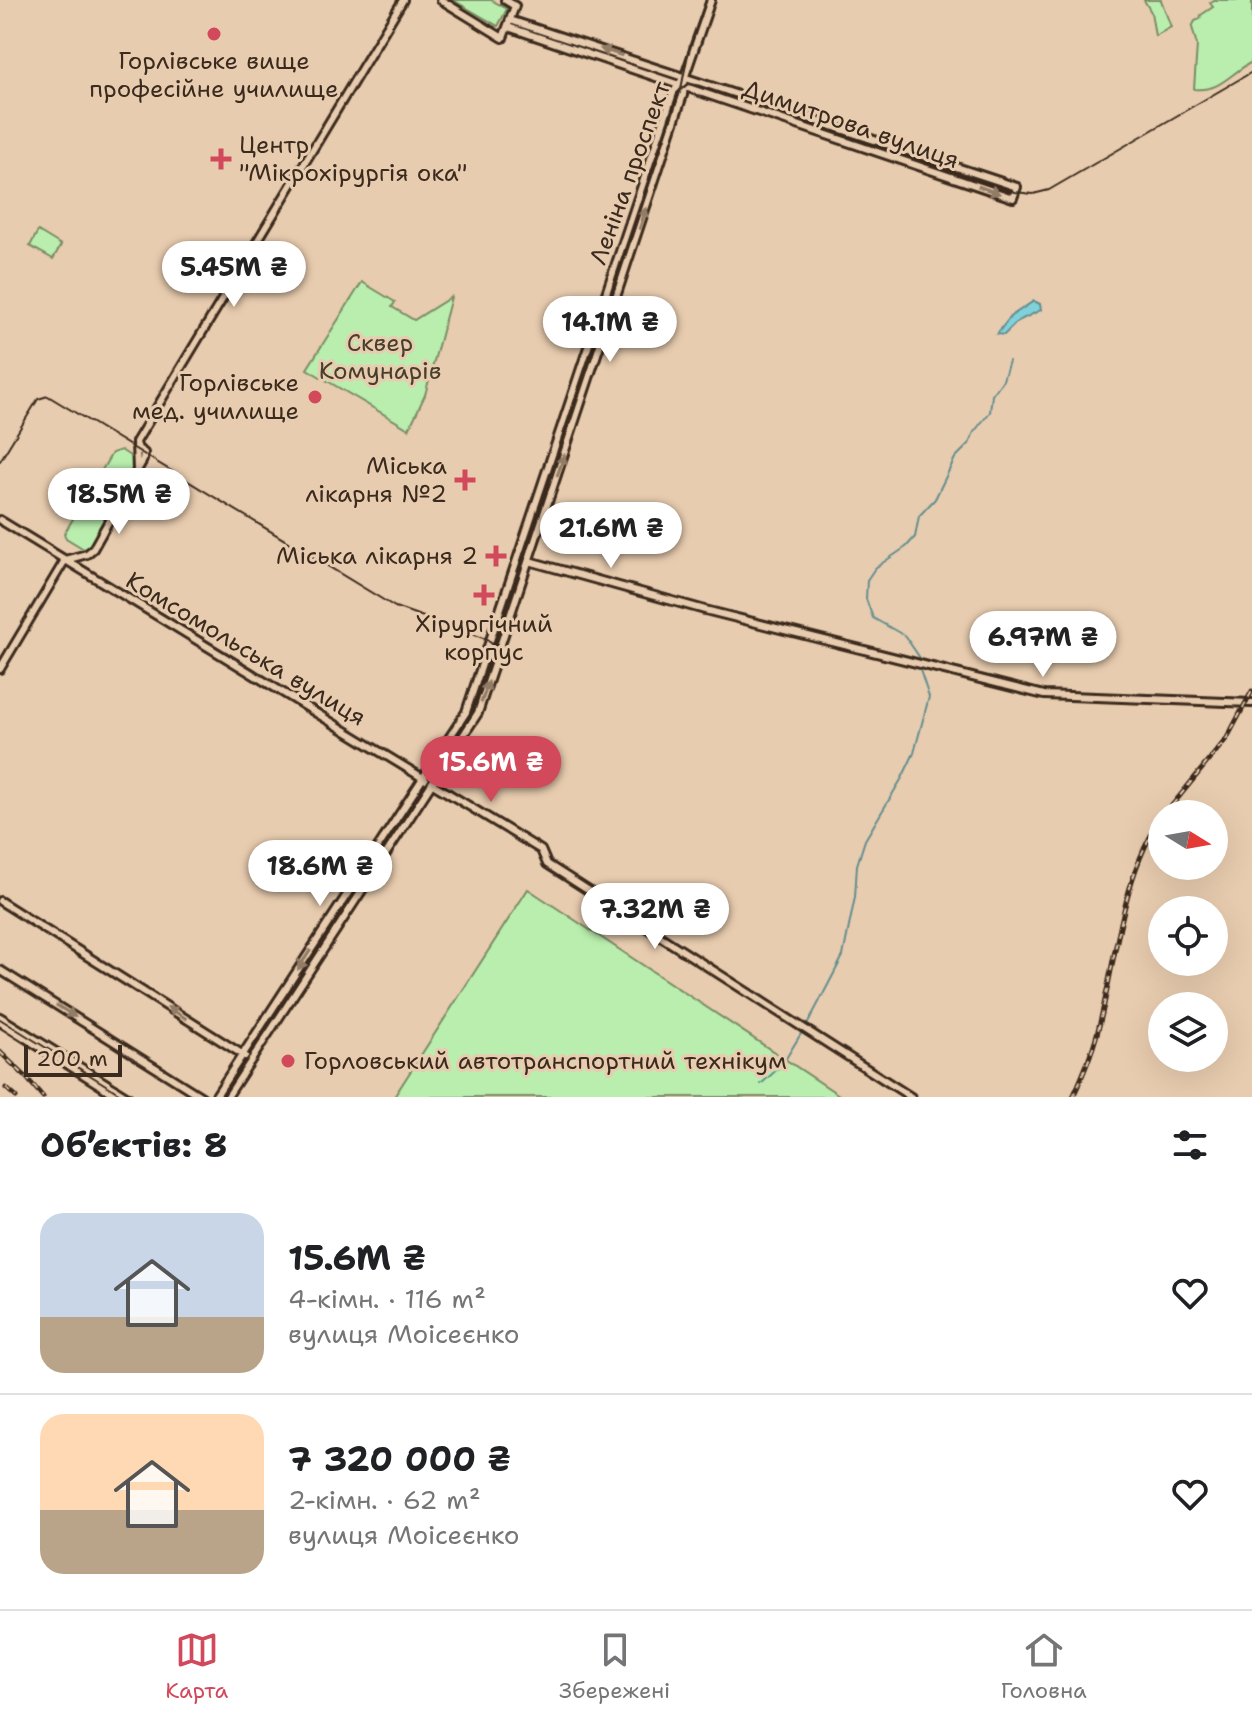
<!DOCTYPE html>
<html lang="uk">
<head>
<meta charset="utf-8">
<style>
	:root { --surface:#fff; --page:#f6f6f6; --text:#202124; --muted:#757577; --line:#e0e0e0; --accent:#d1495b }
	body { margin:0; font-family:"Shantell Sans",sans-serif; background:var(--page); color:var(--text); height:100vh; display:flex; flex-direction:column; font-size:30px; white-space:nowrap }
	* { box-sizing:border-box; margin:0 }
	p { font-size:26px; color:var(--muted) }
	.icon { flex:none; width:44px; height:44px; fill:none; stroke:currentColor; stroke-width:2; stroke-linecap:round; stroke-linejoin:round }
	.map { position:relative; height:1097px; overflow:hidden }
	.details { display:flex; flex-direction:column; background:var(--surface); flex:1 }
	.details>* { flex:none }
	.needle { width:52px; rotate:101deg }
	.buttons { position:absolute; left:1148px; top:800px; display:grid; gap:16px }
	.buttons a { display:grid; place-items:center; width:80px; height:80px; border-radius:50%; background:var(--surface); box-shadow:0 8px 32px #0002; font-size:40px }
	.scale { position:absolute; left:24px; bottom:20px; width:98px; box-sizing:border-box; padding-left:8px; border:4px solid #3b2a1e; border-top:0; font-size:22px; line-height:28px; white-space:nowrap; color:#3b2a1e; -webkit-text-stroke:6px #e8ccaf; paint-order:stroke }
	.price { position:absolute; translate:-50% -68px; padding:0 18px; border-radius:28px; background:#fff; color:#222; font-size:26px; line-height:52px; filter:drop-shadow(0 2px 4px #0008) }
	.price::after { content:''; position:absolute; left:50%; top:48px; width:24px; height:18px; margin-left:-12px; background:inherit; clip-path:polygon(0 0,100% 0,50% 100%) }
	.price.active { background:var(--accent); color:#fff }
	ul { padding:0; list-style:none }
	li { display:flex; align-items:center; gap:24px; height:200px; padding:0 40px }
	li+li { border-top:2px solid var(--line) }
	li span { display:grid; place-items:center; flex:none; width:224px; height:160px; border-radius:24px; color:#555 }
	li>.icon { margin-inline-start:auto }
	span .icon { width:96px; height:96px; fill:#fffc; stroke-width:1 }
	li b { font-size:34px }
	h2 { display:flex; justify-content:space-between; align-items:center; height:96px; padding:0 40px; font-size:34px }
	.dock { display:flex; justify-content:space-around; align-items:center; height:112px; border-top:2px solid var(--line); background:var(--surface); font-size:22px; color:var(--muted) }
	.dock a { display:grid; justify-items:center; gap:4px }
	.dock .active { color:var(--accent) }
	.map>svg:first-child { display:block }
	.green { fill:#baeeae; stroke:#7a8c66; stroke-width:2 }
	.water { fill:#80d1da; stroke:#648e8f; stroke-width:2 }
	.lines { fill:none; stroke-linecap:round; stroke-linejoin:round }
	.stream { stroke:#648e8f; stroke-width:2 }
	.secondary-casing { stroke:#3b2a1e; stroke-width:12 }
	.secondary { stroke:#e8ccaf; stroke-width:6 }
	.tram { stroke:#3b2a1e; stroke-width:2 }
	.rail-casing { stroke:#3b2a1e; stroke-width:5 }
	.rail { stroke:#e8ccaf; stroke-width:2; stroke-dasharray:6; stroke-linecap:butt }
	.oneway { fill:#927b66 }
	.poi-dot { fill:#d1495b; stroke:#e8ccaf; stroke-width:3 }
	.labels { text-anchor:middle; dominant-baseline:central; stroke-width:6; stroke-linejoin:round; paint-order:stroke }
	.poi-label { font-size:24px; fill:#3b2a1e; stroke:#e8ccaf; text-anchor:end }
	.street-label { font-size:24px; fill:#3b2a1e; stroke:#e8ccaf }
	.park-label { font-size:24px; fill:#483e2c; stroke:#e8ccaf }
</style>
</head>
<body>
<div class="map">
<svg width="1252" height="1097" viewBox="0 0 1252 1097">
	<rect width="100%" height="100%" fill="#e8ccaf"/>
	<filter id="ink" filterUnits="userSpaceOnUse"><feTurbulence type="fractalNoise" baseFrequency=".0125" numOctaves="2"/><feDisplacementMap in="SourceGraphic" scale="16" xChannelSelector="R" yChannelSelector="G"/><feConvolveMatrix kernelMatrix="1 2 1 2 8 2 1 2 1" color-interpolation-filters="sRGB"/></filter>
	<g filter="url(#ink)">
		<path class="green" d="M453,0H491L507,9L498,26Z
			M1144,0H1161L1171,27L1155,36L1151,12Z
			M1214,0H1252V62C1231,72 1221,92 1194,89L1197,45L1192,27L1195,21L1200,19L1201,15L1213,7L1210,3Z
			M38,231L61,245L53,259L30,246Z
			M362,282L395,302L392,307L414,320L451,297L425,395L409,429L307,369Z
			M121,450L133,458L136,469L89,547L84,549L66,538L64,534L112,453Z
			M528,889L842,1097H394Z"/>
		<path class="water" d="M1034,301L1040,304L1041,310L1018,321L1004,335L997,334L1011,316Z"/>
		<g class="lines">
			<path class="stream" d="M920,658L905,636L873,618L866,599L867,580L875,568L906,547L915,537L919,516L935,499L955,458L969,444L974,432L990,412L992,395L1003,380L1009,361
				M806,1027L843,956L855,897L857,865L865,840L902,778L914,753L929,697L920,670
				M761,1084L782,1065L802,1032"/>
			<g class="secondary-casing">
				<path id="secondary" d="M441,0L503,38L515,6L505,0
					M508,27L1013,198L1017,187L510,20
					M137,471L136,442L403,0
					M0,520L541,850L547,864L911,1097
					M529,561L705,610L1044,695L1252,703
					M0,669L65,560L87,554L93,549L143,460L144,453L138,449L136,443
					M0,901L245,1056
					M0,970L202,1097
					M0,1017L128,1097
					M0,1022L119,1097
					M215,1097L466,712L673,93L685,76
					M227,1097L478,713L683,95L685,76L711,0"/>
			</g>
			<use href="#secondary" class="secondary"/>
			<path class="tram" d="M677,93L688,84L697,85L1015,192L1033,194L1049,190L1252,72
				M0,461L38,399L48,396L395,607L486,639L492,644L493,653
				M0,1019L125,1097
				M223,1097L472,714L681,89L690,44L706,0"/>
			<g class="rail-casing">
				<path id="rail" d="M1165,814L1227,738L1252,691
					M0,1052L26,1077L43,1097
					M6,1088L16,1097
					M1073,1097C1084,1073 1094,1049 1100,1022C1115,962 1124,868 1162,818"/>
			</g>
			<use href="#rail" class="rail"/>
		</g>
		<defs><path id="oneway-solid" d="M-6-.8H1V-3.2L6.5 0L1 3.2V.8H-6Z" transform="scale(2)"/></defs>
		<g class="oneway">
			<use href="#oneway-solid" transform="translate(611 52) rotate(-162)"/>
			<use href="#oneway-solid" transform="translate(989 190) rotate(19)"/>
			<use href="#oneway-solid" transform="translate(643 218) rotate(-72)"/>
			<use href="#oneway-solid" transform="translate(561 465) rotate(-71)"/>
			<use href="#oneway-solid" transform="translate(485 692) rotate(-71)"/>
			<use href="#oneway-solid" transform="translate(304 960) rotate(123)"/>
			<use href="#oneway-solid" transform="translate(66 1011) rotate(32)"/>
			<use href="#oneway-solid" transform="translate(177 1013) rotate(-148)"/>
		</g>
	</g>
	<g class="poi-dot">
		<circle cx="214" cy="34" r="8"/>
		<path d="M217 147h8v8h8v8h-8v8h-8v-8h-8v-8h8z"/>
		<circle cx="315" cy="397" r="8"/>
		<path d="M461 468h8v8h8v8h-8v8h-8v-8h-8v-8h8z"/>
		<path d="M492 544h8v8h8v8h-8v8h-8v-8h-8v-8h8z"/>
		<path d="M480 583h8v8h8v8h-8v8h-8v-8h-8v-8h8z"/>
		<circle cx="288" cy="1061" r="8"/>
	</g>
	<g class="labels">
		<g class="poi-label">
			<text x="214" y="61" text-anchor="middle">Горлівське вище<tspan x="214" dy="28">професійне училище</tspan></text>
			<text x="239" y="145" text-anchor="start">Центр<tspan x="239" dy="28">"Мікрохірургія ока"</tspan></text>
			<text x="299" y="383">Горлівське<tspan x="299" dy="28">мед. училище</tspan></text>
			<text x="447" y="466">Міська<tspan x="447" dy="28">лікарня №2</tspan></text>
			<text x="478" y="556">Міська лікарня 2</text>
			<text x="484" y="624" text-anchor="middle">Хірургічний<tspan x="484" dy="28">корпус</tspan></text>
			<text x="304" y="1061" text-anchor="start">Горловський автотранспортний технікум</text>
		</g>
		<g class="street-label">
			<text transform="translate(851 124) rotate(19)">Димитрова вулиця</text>
			<text transform="translate(630 173) rotate(-70)">Леніна проспект</text>
			<text transform="translate(246 649) rotate(31)">Комсомольська вулиця</text>
		</g>
		<g class="park-label">
			<text x="380" y="343">Сквер<tspan x="380" dy="28">Комунарів</tspan></text>
		</g>
	</g>
</svg>
<div class="buttons">
<a><svg class="needle" viewBox="-14 -14 28 28"><path d="M0-13l5 13h-10z" fill="#e53935"/><path d="M0 13l5-13h-10z" fill="#757577"/></svg></a>
<a><svg class="icon" aria-label="locate" viewBox="0 0 24 24"><circle cx="12" cy="12" r="6"/><path d="M12 2v4M12 18v4M2 12h4M18 12h4"/></svg></a>
<a><svg class="icon" aria-label="layers" viewBox="0 0 24 24"><path d="M12 4l9 5-9 5-9-5zM3 14l9 5 9-5"/></svg></a>
</div>
<div class="scale">200 m</div>
<b class="price" style="left:234px;top:309px">5.45M ₴</b>
<b class="price" style="left:610px;top:364px">14.1M ₴</b>
<b class="price" style="left:119px;top:536px">18.5M ₴</b>
<b class="price" style="left:611px;top:570px">21.6M ₴</b>
<b class="price" style="left:1043px;top:679px">6.97M ₴</b>
<b class="price active" style="left:491px;top:804px">15.6M ₴</b>
<b class="price" style="left:320px;top:908px">18.6M ₴</b>
<b class="price" style="left:655px;top:951px">7.32M ₴</b>
</div>
<section class="details">
<h2>Об’єктів: 8<svg class="icon" aria-label="filters" viewBox="0 0 24 24"><path d="M4 7h16M4 17h16"/><circle cx="9" cy="7" r="2"/><circle cx="15" cy="17" r="2"/></svg></h2>
<ul>
<li><span style="background:linear-gradient(#c9d6e8 65%,#b9a48a 0)"><svg class="icon" aria-label="home" viewBox="0 0 24 24"><path d="M3 11l9-7 9 7M6 9v11h12V9"/></svg></span><div><b>15.6M ₴</b><p>4-кімн. · 116 m²</p><p>вулиця Моісеєнко</p></div><svg class="icon" aria-label="heart" viewBox="0 0 24 24"><path d="M12 20l-8-8c-3-5 5-10 8-4 3-6 11-1 8 4z"/></svg></li>
<li><span style="background:linear-gradient(#ffd9b3 60%,#b9a48a 0)"><svg class="icon" aria-label="home" viewBox="0 0 24 24"><path d="M3 11l9-7 9 7M6 9v11h12V9"/></svg></span><div><b>7 320 000 ₴</b><p>2-кімн. · 62 m²</p><p>вулиця Моісеєнко</p></div><svg class="icon" aria-label="heart" viewBox="0 0 24 24"><path d="M12 20l-8-8c-3-5 5-10 8-4 3-6 11-1 8 4z"/></svg></li>
</ul>
</section>
<nav class="dock">
<a class="active"><svg class="icon" aria-label="map" viewBox="0 0 24 24"><path d="M3 6l6-2 6 2 6-2v14l-6 2-6-2-6 2zM9 4v14M15 6v14"/></svg>Карта</a>
<a><svg class="icon" aria-label="saved" viewBox="0 0 24 24"><path d="M7 4h10v16l-5-4-5 4z"/></svg>Збережені</a>
<a><svg class="icon" aria-label="home" viewBox="0 0 24 24"><path d="M3 11l9-7 9 7M6 9v11h12V9"/></svg>Головна</a>
</nav>
</body>
</html>
